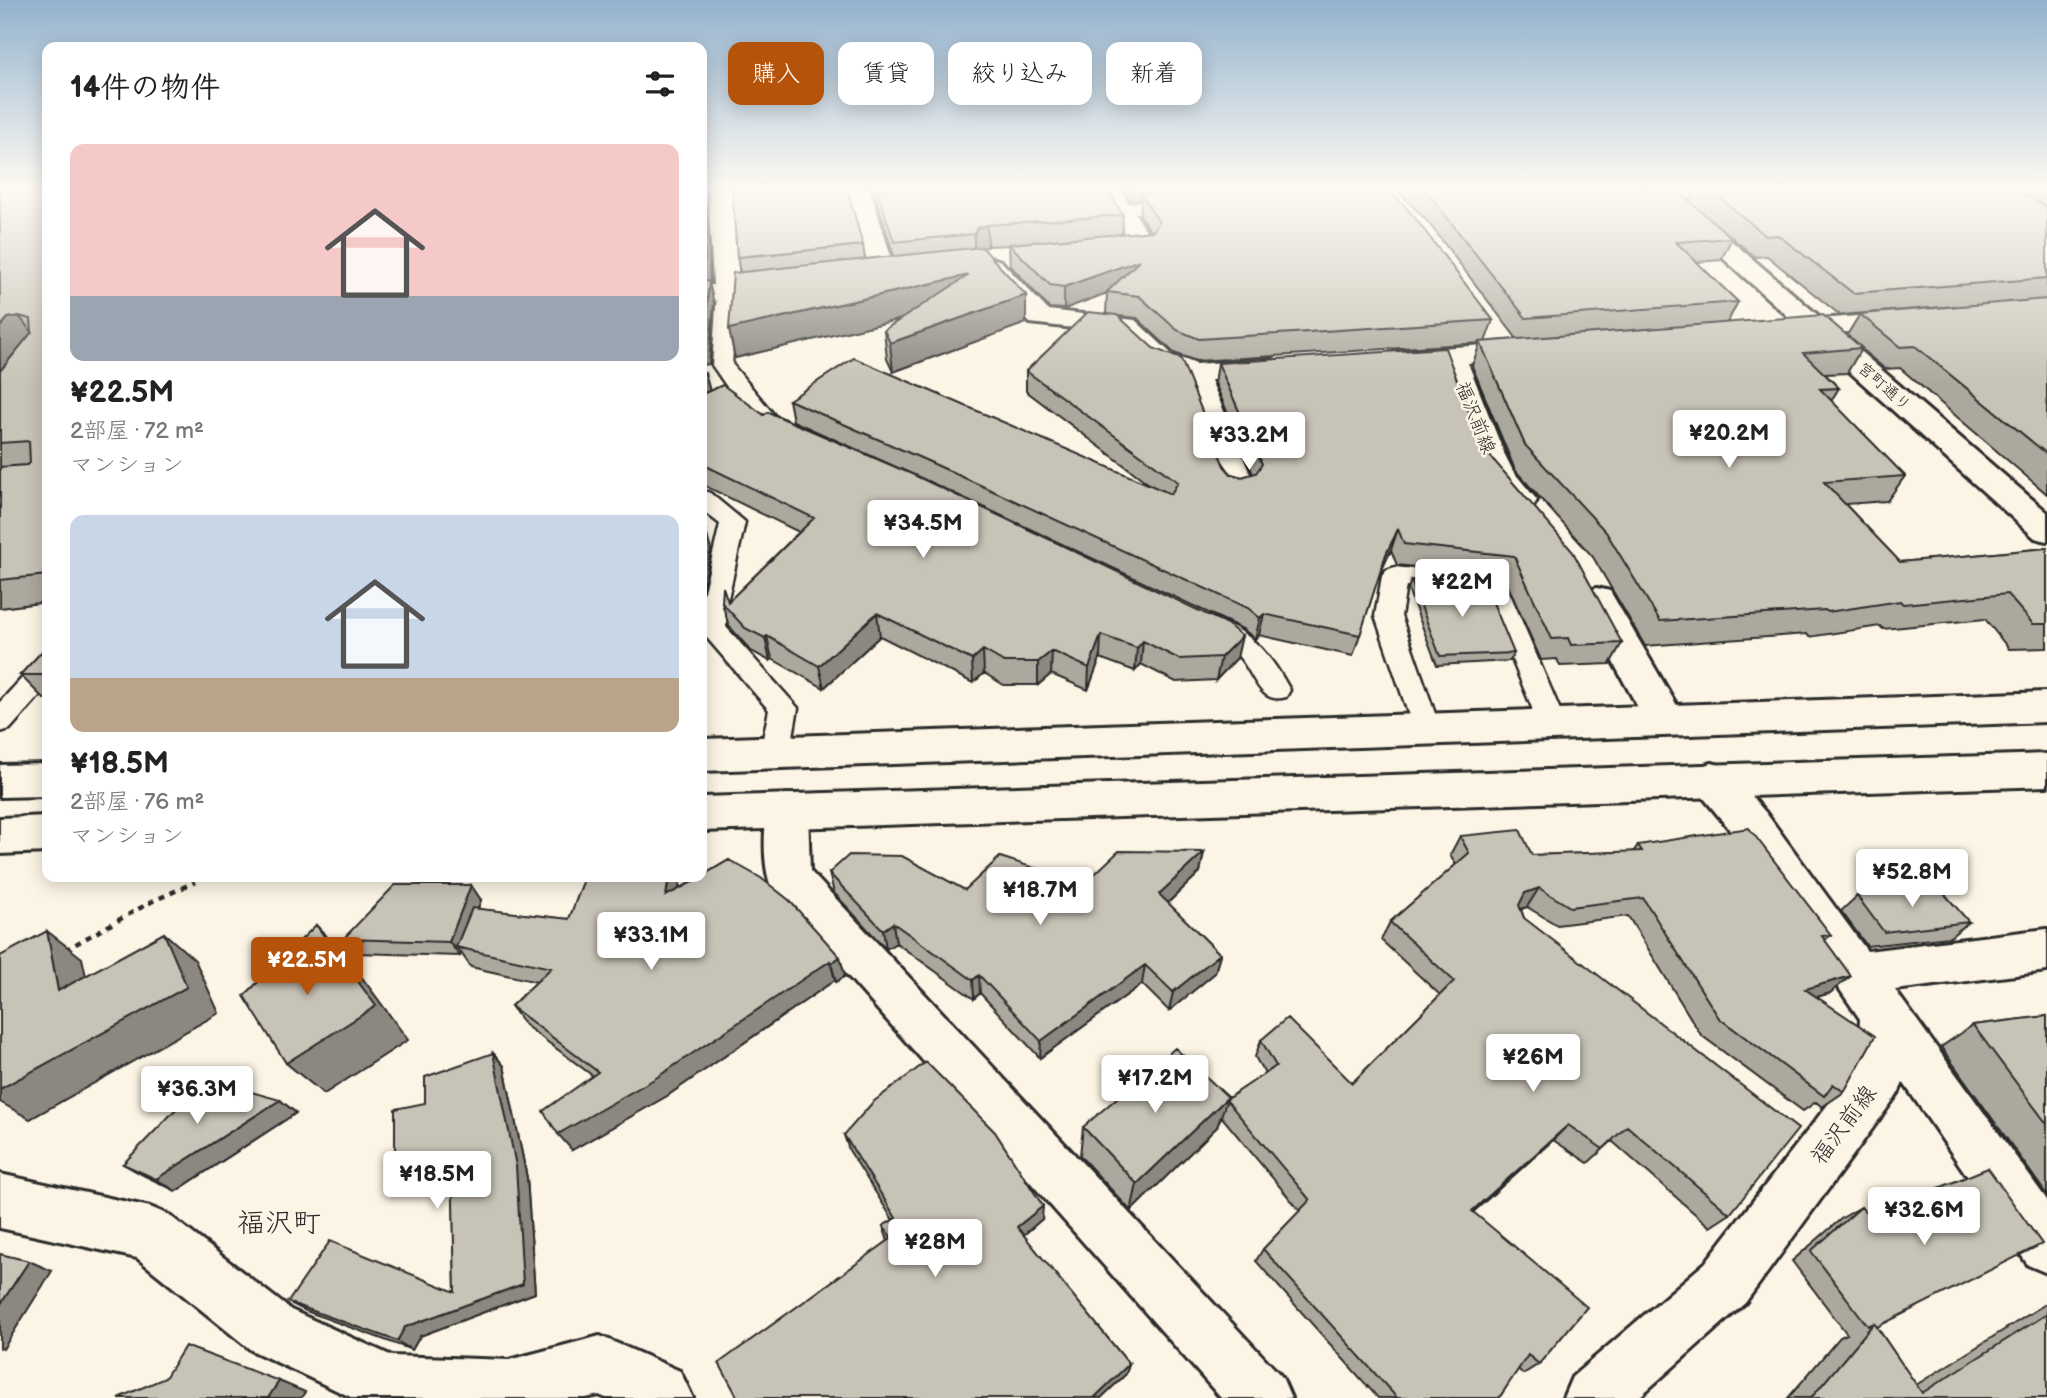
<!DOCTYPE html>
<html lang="ja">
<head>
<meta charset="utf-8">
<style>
	:root { --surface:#fff; --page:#f2f2f2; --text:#222; --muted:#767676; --accent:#b45309 }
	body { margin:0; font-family:"Balsamiq Sans","Klee One",sans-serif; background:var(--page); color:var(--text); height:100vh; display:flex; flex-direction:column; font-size:26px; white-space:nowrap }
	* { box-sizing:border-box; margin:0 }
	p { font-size:23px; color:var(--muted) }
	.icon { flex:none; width:38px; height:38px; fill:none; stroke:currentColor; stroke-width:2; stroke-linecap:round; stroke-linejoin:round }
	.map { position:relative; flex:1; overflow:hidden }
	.sheet { position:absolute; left:42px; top:42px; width:665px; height:840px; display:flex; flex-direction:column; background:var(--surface); border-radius:14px; box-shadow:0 4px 18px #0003 }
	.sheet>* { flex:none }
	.banner { position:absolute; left:728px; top:42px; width:665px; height:63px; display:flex; gap:14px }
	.price { position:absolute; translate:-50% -60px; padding:0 16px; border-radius:7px; background:#fff; color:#222; font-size:23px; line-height:46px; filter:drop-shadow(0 2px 4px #0008) }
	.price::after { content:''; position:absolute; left:50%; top:42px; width:21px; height:16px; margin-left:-10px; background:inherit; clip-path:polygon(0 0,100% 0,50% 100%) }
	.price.on { background:var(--accent); color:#fff }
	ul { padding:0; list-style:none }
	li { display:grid; align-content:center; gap:14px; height:371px; padding:0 28px }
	li span { display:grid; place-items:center; height:217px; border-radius:14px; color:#555 }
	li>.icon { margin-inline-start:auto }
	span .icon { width:126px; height:126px; fill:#fffc; stroke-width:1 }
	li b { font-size:30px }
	h2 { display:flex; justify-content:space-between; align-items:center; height:84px; padding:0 28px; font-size:30px }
	.chip { padding:0 24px; border-radius:14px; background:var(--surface); box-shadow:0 4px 18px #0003; font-size:24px; line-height:63px }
	.chip.on { background:var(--accent); color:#fff }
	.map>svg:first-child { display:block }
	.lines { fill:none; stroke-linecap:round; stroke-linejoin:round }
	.lane-casing { stroke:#2b2b2b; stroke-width:5 }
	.street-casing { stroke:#2b2b2b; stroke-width:6 }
	.secondary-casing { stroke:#2b2b2b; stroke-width:6 }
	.path { stroke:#2b2b2b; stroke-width:4.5; stroke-dasharray:6 6; stroke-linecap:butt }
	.lane { fill:#fcf5e5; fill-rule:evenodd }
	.street { fill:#fcf5e5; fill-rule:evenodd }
	.secondary { fill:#fcf5e5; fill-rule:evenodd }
	.wall { fill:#aca89d; stroke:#2b2b2b; stroke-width:2; fill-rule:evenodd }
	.shaded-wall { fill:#8c8880; stroke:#2b2b2b; stroke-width:2 }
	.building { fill:#c8c3b7; stroke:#2b2b2b; stroke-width:2 }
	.labels { text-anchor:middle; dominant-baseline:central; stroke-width:5; stroke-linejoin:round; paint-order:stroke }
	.far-street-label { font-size:16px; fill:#2b2b2b; stroke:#fcf5e5 }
	.street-label { font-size:19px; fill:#2b2b2b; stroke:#fcf5e5 }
	.near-street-label { font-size:23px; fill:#2b2b2b; stroke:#fcf5e5 }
	.near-quarter-label { font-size:28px; fill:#2b2b2b; stroke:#fcf5e5 }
</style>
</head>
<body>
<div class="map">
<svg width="2047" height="1398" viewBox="0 0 2047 1398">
	<rect width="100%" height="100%" fill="#fcf5e5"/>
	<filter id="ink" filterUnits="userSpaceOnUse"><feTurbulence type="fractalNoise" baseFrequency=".0143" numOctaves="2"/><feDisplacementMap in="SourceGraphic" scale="14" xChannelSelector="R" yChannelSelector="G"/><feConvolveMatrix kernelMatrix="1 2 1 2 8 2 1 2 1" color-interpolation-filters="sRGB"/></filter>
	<g filter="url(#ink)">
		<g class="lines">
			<g class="lane-casing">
				<path id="lane" d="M1223,189H1256L1248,194C1226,198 1125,223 1112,209C1119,202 1206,192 1223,189Z
					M1679,189H1751L1743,194L1664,200L1655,195L1658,191Z
					M727,286L737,292L732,364L775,416L800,427L803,432L800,437C764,446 729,390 712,365L717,292Z
					M702,490L710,493L745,522L727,603L726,627L798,708L790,753L785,761L775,764L765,761L760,753L769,710L702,632V600L720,524L702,510Z
					M1395,567L1504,580L1566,724L1562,732L1552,735L1542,732L1485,594L1406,586L1401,616L1440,728L1436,736L1426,739L1416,736L1375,616L1382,576L1386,570Z
					M1206,616C1248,628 1269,652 1290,690L1286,697C1260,705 1255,676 1241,659C1229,644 1202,641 1193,625L1197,618Z
					M47,659V687L10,729L0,732V702L37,662Z"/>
			</g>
			<g class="street-casing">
				<path id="street" d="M708,189H732L739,282L783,278L792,280L796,286L792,292L702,302V286L713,285Z
					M847,189H870L897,276L893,282L884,284L875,282L871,276Z
					M1097,189H1120L1155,245L1151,250L1104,256L1095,253L1091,248L1095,243L1126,239Z
					M992,258L1001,261L1048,310L1135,320L1173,355L1196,364L1270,359L1280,362L1284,368L1280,374L1211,380L1255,486L1250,493L1239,496L1228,493L1223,486L1181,378L1153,367L1117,333L1030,323L979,266L983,261Z
					M1905,312L1915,314L1919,320L1915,326L1784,338L1774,336L1770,330L1774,324L1784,322Z
					M1528,342L1538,344L1542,350L1538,356L1468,363L1504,453L1513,471L1537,500L1533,507C1525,509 1518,512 1511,508C1481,492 1452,398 1440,365L1397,369L1387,366L1383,360L1387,354L1397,351Z
					M1597,588L1610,591L1679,709L1685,720L1679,731L1665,735L1651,731L1579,600L1584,591Z
					M1712,763L1726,767L1766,813L1867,951L2047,929V971L1895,990L2047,1200V1273L2028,1265L1903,1082L1899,1092L1745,1303L1638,1398H1563L1572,1377L1705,1263L1857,1067L1860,1019L1736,837L1698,791L1692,779L1698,767Z
					M787,794L802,799L808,811L810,871L1282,1377L1291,1398H1221L773,891C762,870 762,820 772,799Z
					M0,1174L150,1207L169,1215L291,1310L392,1356L509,1360L600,1336L680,1371L693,1398H606L599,1395L586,1398H353L251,1350L137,1258L0,1228Z"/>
			</g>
			<g class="secondary-casing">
				<path id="secondary" d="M1646,189H1671L2047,512V541L2035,538Z
					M2047,692V722L702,771V739Z
					M2047,754V786L702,831V797Z
					M47,764V796L0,797V765Z
					M47,816V852L0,854V818Z"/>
			</g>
			<path class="path" d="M65,950L151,902L195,882"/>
			<use href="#lane" class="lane"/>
			<use href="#street" class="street"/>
			<use href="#secondary" class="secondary"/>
		</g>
		<path class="wall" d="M0,189H47V602L0,608Z
			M873,189H1107L1123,215L1122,234L1150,231L1140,215L1141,199L1130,201L1122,189H1389L1493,320L1485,342L1517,339L1427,221L1396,189H1675L1689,201L1694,189H2047V494L1900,368L1885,369L1861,349L1847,373L1825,374L1839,388L1831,401L1905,476L1887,501L1845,504L1900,562L2047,548V648L2009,649L1985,619L1883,629L1880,626L1809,637L1807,634L1645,646L1593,557L1515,470L1472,366L1480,343L1196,361L1174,353L1137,318L1118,316L1231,474L1242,477L1253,474L1215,383L1218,363L1477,433L1490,456L1622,643L1610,664L1560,666L1557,659L1541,660L1504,577L1397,565L1391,550L1379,575L1353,656L1259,635L1255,639L1243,629L934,484L793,421L789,400L1153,487L1026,391V371L1106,314L1107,293L1064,309L1049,308L1010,265L1009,245L988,246L983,248L1026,323L893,372L887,359L884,330L901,319L735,358L729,329L740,272L737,257L863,245L865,259L894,256ZM1698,209L1755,257L1767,256L1840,315L1956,306L1860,314L1847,335L1727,323L1738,302L1696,262L1721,260L1732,238Z
			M702,370L710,391L764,415L1237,658L1216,680L1176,682L1141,664L1135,671L1100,658L1088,690L1051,674L1038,685H1004L984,673L973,683L880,636L824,688L772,659L770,661L751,651L729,626L722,603L728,602L799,532L709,488L702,483Z
			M1411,580L1514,653L1510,661L1437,665L1408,589Z
			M47,646V699H44L20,675Z
			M1460,836L1532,855L1633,852L1638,845L1831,935L1825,940L1830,993L1817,997L1844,1092L1822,1107L1816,1102L1803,1111L1701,1035L1628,916L1557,925L1527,907L1521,909L1524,918L1730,1214L1710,1227L1612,1141L1588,1163L1553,1140L1473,1212L1539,1364L1523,1374L1518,1369L1499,1398H1378L1256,1261L1263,1249L1300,1211L1221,1116L1217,1127L1131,1211L1080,1156L1083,1127L1227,1099L1265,1074L1255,1057L1261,1040L1352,1083L1440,995L1381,940L1390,922L1456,865L1450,855Z
			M1204,852L1200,872L1168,903L1220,954L1215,973L1169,1011L1142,984L1040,1058L980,993L974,999L896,943L886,949L834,893L829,873L1065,902Z
			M729,860L845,976L836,982L835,980L667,1096L572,1150L593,1076L525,1025L511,1006L537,982L471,967L461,953L460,956L356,953L343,939L481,900L478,909L569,919L585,877H678L680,882L679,889Z
			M1857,896L1969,922L1950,937L1867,946L1841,911Z
			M2047,1016V1195L1941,1047L1973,1025Z
			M493,1053L504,1066L527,1178L535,1293L420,1336L412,1350L306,1311L288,1302L455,1292L453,1174L409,1193L425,1103Z
			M280,1100L296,1113L176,1191L143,1175L123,1164Z
			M844,1135L1042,1219L1023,1235L1129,1364L1126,1374L1101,1398H738L888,1241L883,1226L893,1220L849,1150Z
			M1861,1207L1877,1327L1916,1385L2047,1303V1398H1788L1840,1337L1847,1334L1792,1261L1842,1218Z"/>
		<path class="shaded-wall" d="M703,189H707L710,283H709L714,303L709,364L702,365Z
			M1131,189H1208L1141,194V199L1130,201Z
			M987,225L988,246L978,250L974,256V234L977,228Z
			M1140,260L1107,292V293L1064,309V287Z
			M969,275L970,303L735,358L729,329Z
			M1026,295V323L893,372L890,343Z
			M19,316L37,339L0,373V327L8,318Z
			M705,373L711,395L702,401V375Z
			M703,521L711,550L702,590V527Z
			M1398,529L1391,550L1379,576L1386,554Z
			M877,613L880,636L824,688L819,666Z
			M1264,614L1259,635L1255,639L1260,618Z
			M1101,635L1100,658L1088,690L1089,668Z
			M767,636L772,659L770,661L765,638Z
			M1242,636L1237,658L1216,680L1221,657Z
			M1143,641L1141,664L1135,671L1137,648Z
			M983,650L984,673L973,683L972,660Z
			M1052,651L1051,674L1038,685V662Z
			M1204,852L1200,872L1156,914L1159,894Z
			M669,877H678L680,882L675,917L666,896Z
			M471,885L481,900L463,949L456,947L461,953L460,956L449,942Z
			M1539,888L1527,907L1513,912L1525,893Z
			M893,923L896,943L886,949L883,930Z
			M316,925L349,960L408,1040L324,1094L286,1063Z
			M47,931L82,958L95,1017L58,991Z
			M164,933L195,960L219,1013L30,1119L0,1102V1070Z
			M1220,954L1215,973L1169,1011L1173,992Z
			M840,957L845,976L836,982L831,963Z
			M830,961L835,980L667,1096L572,1150L558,1134Z
			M1145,965L1142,984L1040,1058L1041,1041Z
			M979,975L980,993L974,999L973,980Z
			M1851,976L1830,993L1786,1006L1805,989Z
			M493,1053L504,1066L527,1178L535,1293L420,1336L412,1350L397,1341L405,1327L523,1284Z
			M1228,1097L1217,1127L1131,1211L1137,1184Z
			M280,1100L296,1113L176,1191L156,1179Z
			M1568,1125L1553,1140L1460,1224L1472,1211Z
			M452,1157L465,1168L409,1193L395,1181Z
			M1043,1206L1042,1219L1017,1241V1227Z
			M29,1261L52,1271L3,1349L0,1348V1305Z
			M1129,1364L1126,1374L1101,1398H1094Z
			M279,1381L305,1392L301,1398H268Z"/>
		<path class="building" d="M0,189H47V575L0,580V467L27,465L30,463L29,441L0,443V371L32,332L31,319L19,316L8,318L0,327Z
			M702,189H703L705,261H702Z
			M732,189H847L863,245L737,257Z
			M877,189H1107L1123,215L987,225L977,228L974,234L894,242Z
			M1175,189H1389L1411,213L1493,320L1199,339L1177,330L1139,296L1107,292L1140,260L1064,287L1050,285L1009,244L1153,231L1159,222L1141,194Z
			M1422,189H1675L1732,238L1676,242L1738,302L1526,318L1433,200Z
			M1709,189H2018L2020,193L2047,207V278L1853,293L1778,235L1766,236Z
			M982,247L1026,295L890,343L884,330L969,275L729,329L733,273Z
			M709,281L704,341L702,342V282Z
			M2047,299V454L1915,346L1900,347L1860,314Z
			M1088,312L1117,315L1153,348L1181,359L1224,466L1231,474L1242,477L1256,473L1262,464L1218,363L1445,348L1477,433L1490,456L1573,552L1622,643L1571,645L1568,638L1552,639L1514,556L1404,544L1398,529L1386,554L1360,635L1264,614L1260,618L1248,608L932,463L789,400L854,358L1171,494L1178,482L1026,371Z
			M1823,315L1862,348L1803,353L1839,388L1820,389L1905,476L1824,482L1900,562L2047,548V624H2033L2007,594L1903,604L1900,601L1828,612L1825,610L1660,621L1606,532L1525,445L1480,342Z
			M723,385L764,415L768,412L914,475L1227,624L1242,636L1221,657L1179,659L1143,641L1137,648L1101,635L1089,668L1052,651L1038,662H1004L983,650L972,660L877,613L819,666L767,636L765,638L745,628L722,603L723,587L728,602L814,518L702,464V394Z
			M1411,580L1487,588L1514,653L1440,656Z
			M47,646V675H20Z
			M1749,828L1831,935L1822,936L1851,976L1805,989L1875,1036L1844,1092L1833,1084L1824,1096L1719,1018L1643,898L1570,907L1539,888L1525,893L1519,905L1524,918L1798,1129L1730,1214L1627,1126L1603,1149L1568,1125L1472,1211L1587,1307L1539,1364L1528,1355L1499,1398H1397L1263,1249L1310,1200L1227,1101V1099L1276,1066L1261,1040L1287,1018L1352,1083L1454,981L1390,922L1469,853L1460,836L1520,830L1532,855L1642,851L1638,845Z
			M1119,851L1204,852L1159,894L1220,954L1173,992L1145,965L1041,1041L979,975L973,980L893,923L883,930L829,873L849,855L902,856L965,890L1000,857L1047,872L1065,902Z
			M729,860L761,878L789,900L840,957L831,963L830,961L656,1078L558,1134L543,1111L598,1072L511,1006L551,968L456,947L472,908L569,919L585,877H669L666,896L702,877V876Z
			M1936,884L1969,922L1884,932L1857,896Z
			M395,885H471L449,942L343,939Z
			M316,925L376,1006L286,1063L244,996Z
			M47,931L58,991L164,933L187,987L0,1089V956Z
			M2047,1016V1124L1973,1025Z
			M1175,1048L1228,1097L1137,1184L1083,1127Z
			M493,1053L516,1166L523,1284L405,1327L397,1341L288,1302L330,1241L455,1292L452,1157L395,1181V1109L425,1103V1077Z
			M926,1062L995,1132L1043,1206L1017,1227L1129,1364L1094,1398H738L719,1363L892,1238L883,1226L896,1218L844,1135L873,1102Z
			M205,1079L280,1100L156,1179L123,1164Z
			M1988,1168L2042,1244L1877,1327L1874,1323L1868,1326L1811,1251L1861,1207L1870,1216Z
			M0,1254L29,1261L0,1305Z
			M2047,1314V1398H1811L1874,1323L1922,1393Z
			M185,1346L279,1381L268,1398H118L165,1378Z"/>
	</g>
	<linearGradient id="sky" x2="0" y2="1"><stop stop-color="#93b2cd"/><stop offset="0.49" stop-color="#fefaf3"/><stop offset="1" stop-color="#fefaf3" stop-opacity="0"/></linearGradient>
	<rect width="2047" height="384" fill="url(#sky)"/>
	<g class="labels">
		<g class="far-street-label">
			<text transform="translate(1884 387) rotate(41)">宮町通り</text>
		</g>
		<g class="street-label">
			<text transform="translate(1475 418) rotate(68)">福沢前線</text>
		</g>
		<g class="near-street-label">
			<text transform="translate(1844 1125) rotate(-53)">福沢前線</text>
		</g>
		<g class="near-quarter-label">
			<text x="279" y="1223">福沢町</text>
		</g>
	</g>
</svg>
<b class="price" style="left:1729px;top:470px">¥20.2M</b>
<b class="price" style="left:1249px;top:472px">¥33.2M</b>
<b class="price" style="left:923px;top:560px">¥34.5M</b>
<b class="price" style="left:1462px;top:619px">¥22M</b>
<b class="price" style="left:1912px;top:909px">¥52.8M</b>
<b class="price" style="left:1040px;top:927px">¥18.7M</b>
<b class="price" style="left:651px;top:972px">¥33.1M</b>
<b class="price on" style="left:307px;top:997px">¥22.5M</b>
<b class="price" style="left:1533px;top:1094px">¥26M</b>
<b class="price" style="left:1155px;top:1115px">¥17.2M</b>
<b class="price" style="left:197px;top:1126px">¥36.3M</b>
<b class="price" style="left:437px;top:1211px">¥18.5M</b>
<b class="price" style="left:1924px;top:1247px">¥32.6M</b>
<b class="price" style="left:935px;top:1279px">¥28M</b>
<div class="banner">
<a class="chip on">購入</a>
<a class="chip">賃貸</a>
<a class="chip">絞り込み</a>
<a class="chip">新着</a>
</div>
<section class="sheet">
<h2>14件の物件<svg class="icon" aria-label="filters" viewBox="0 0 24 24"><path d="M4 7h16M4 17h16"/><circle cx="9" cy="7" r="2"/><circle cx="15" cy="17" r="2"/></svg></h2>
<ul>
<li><span style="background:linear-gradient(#f6c9c9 70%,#9aa5b1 0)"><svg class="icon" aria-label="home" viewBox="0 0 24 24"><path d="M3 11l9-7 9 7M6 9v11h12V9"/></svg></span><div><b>¥22.5M</b><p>2部屋 · 72 m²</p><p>マンション</p></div></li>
<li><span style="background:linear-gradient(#c9d6e8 75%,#b9a48a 0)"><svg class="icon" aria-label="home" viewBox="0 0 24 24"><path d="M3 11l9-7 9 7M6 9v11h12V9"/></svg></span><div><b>¥18.5M</b><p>2部屋 · 76 m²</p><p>マンション</p></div></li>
</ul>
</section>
</div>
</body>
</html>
